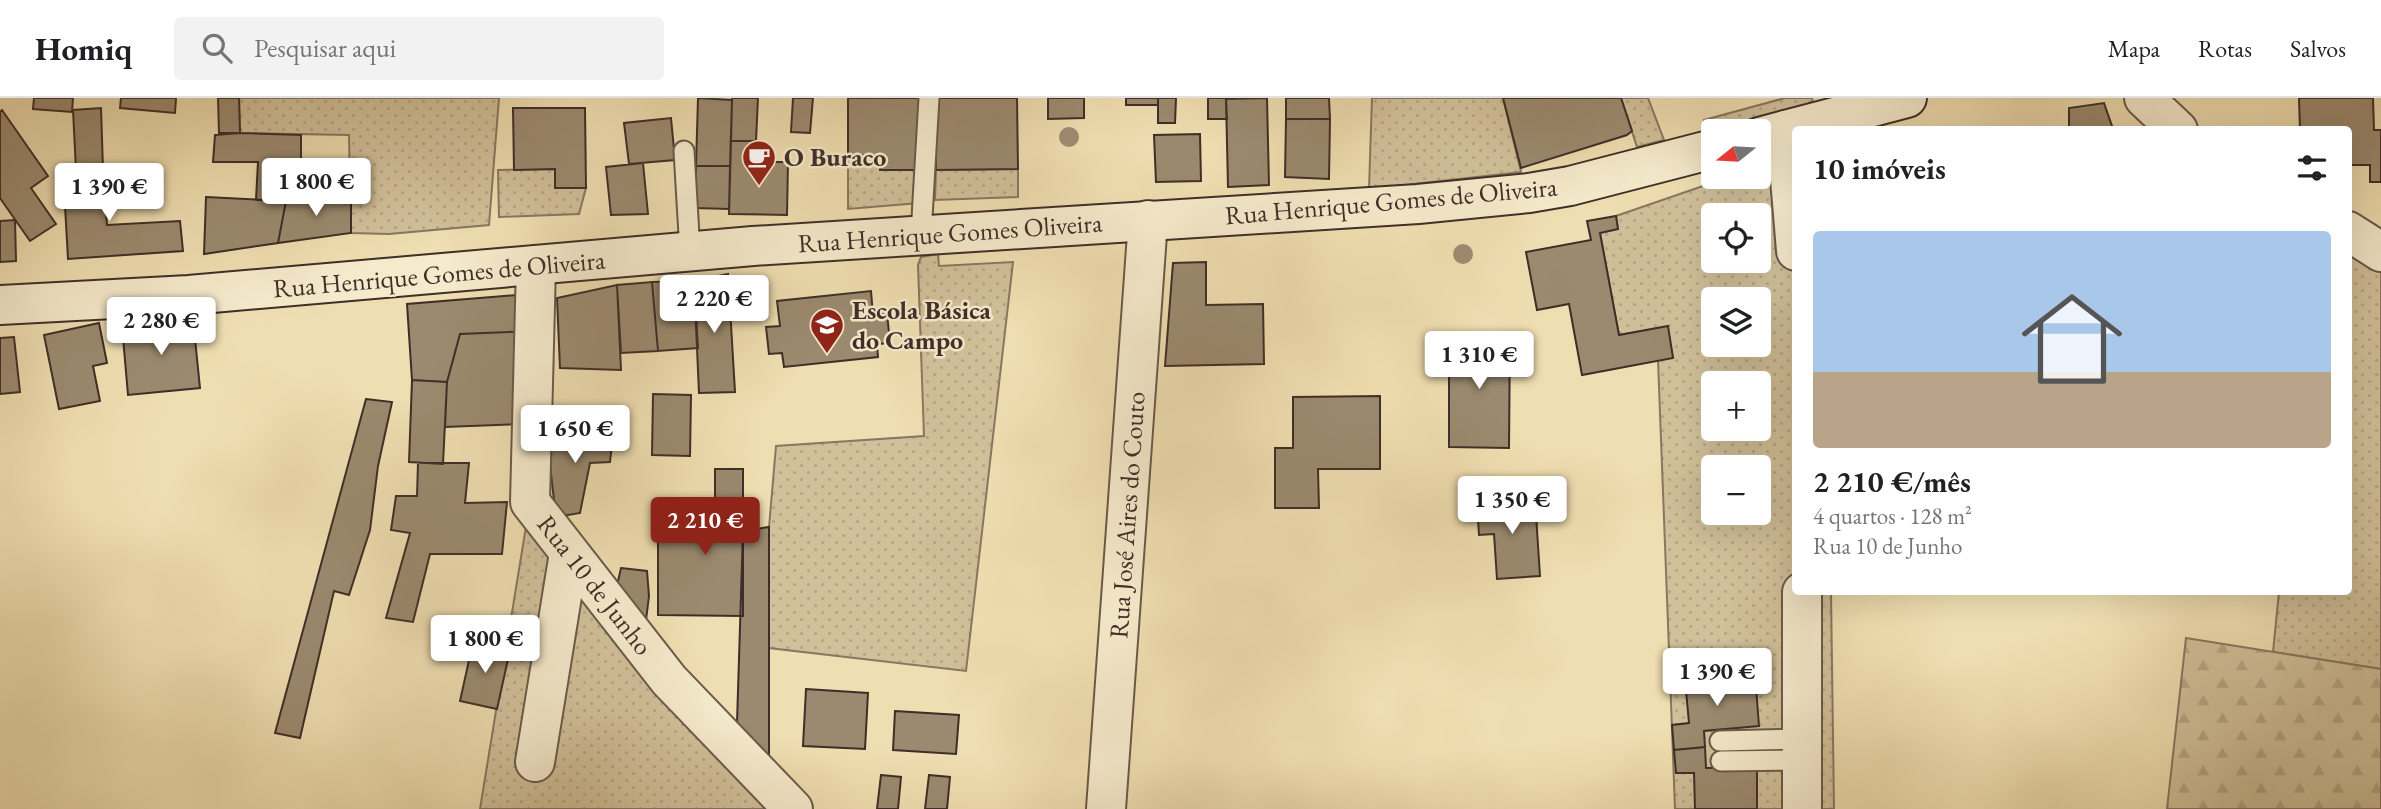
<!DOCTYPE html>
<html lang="pt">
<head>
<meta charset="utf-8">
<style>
	:root { --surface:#fff; --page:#f2f2f2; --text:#202124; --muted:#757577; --line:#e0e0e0; --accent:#8f2418 }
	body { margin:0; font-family:"EB Garamond",serif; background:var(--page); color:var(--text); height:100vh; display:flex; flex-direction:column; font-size:26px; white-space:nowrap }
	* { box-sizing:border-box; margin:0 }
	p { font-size:23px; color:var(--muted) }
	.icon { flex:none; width:38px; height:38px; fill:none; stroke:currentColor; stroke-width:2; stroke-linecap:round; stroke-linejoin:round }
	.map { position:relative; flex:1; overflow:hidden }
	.side { position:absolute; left:1792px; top:28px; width:560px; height:469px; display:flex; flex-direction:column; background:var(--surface); border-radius:7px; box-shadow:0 7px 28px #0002 }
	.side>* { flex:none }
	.needle { width:46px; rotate:252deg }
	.buttons { position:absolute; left:1701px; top:21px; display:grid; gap:14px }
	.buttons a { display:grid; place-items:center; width:70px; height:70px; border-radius:7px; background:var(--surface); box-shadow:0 7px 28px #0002; font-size:35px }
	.price { position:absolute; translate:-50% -60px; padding:0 16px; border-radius:7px; background:#fff; color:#222; font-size:23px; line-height:46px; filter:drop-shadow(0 2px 4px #0008) }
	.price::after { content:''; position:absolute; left:50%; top:42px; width:21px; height:16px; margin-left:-10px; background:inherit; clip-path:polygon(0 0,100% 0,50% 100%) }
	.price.selected { background:var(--accent); color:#fff }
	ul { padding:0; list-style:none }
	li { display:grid; align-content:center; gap:14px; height:371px; padding:0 21px }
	li span { display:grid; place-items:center; height:217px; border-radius:7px; color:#555 }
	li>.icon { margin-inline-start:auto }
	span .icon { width:126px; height:126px; fill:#fffc; stroke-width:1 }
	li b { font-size:30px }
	h2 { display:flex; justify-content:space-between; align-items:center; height:84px; padding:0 21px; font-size:30px }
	header { display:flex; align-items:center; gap:42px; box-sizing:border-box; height:98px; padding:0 35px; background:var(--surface); border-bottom:2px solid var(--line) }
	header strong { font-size:33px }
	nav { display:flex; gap:38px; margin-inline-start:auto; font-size:24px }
	.search { width:490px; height:63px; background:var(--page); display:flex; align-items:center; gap:18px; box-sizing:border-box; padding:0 24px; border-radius:7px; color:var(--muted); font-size:26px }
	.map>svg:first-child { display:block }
	.grass { fill:url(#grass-dots); stroke:#887761; stroke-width:2; fill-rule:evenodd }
	.forest { fill:url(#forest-firs); stroke:#887761; stroke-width:2 }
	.building { fill:#9b8a6f; stroke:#3f2e28; stroke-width:2 }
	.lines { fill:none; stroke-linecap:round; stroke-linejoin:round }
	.lane-casing { stroke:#6b5a4a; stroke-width:23 }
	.street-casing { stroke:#6b5a4a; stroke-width:42 }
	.secondary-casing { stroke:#3f2e28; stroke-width:42 }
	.lane { stroke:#f5eacc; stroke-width:19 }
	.street { stroke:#f5eacc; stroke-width:38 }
	.secondary { stroke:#f5eacc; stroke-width:38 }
	.tree { fill:#9e8d72 }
	.labels { text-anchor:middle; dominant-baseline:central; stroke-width:5; stroke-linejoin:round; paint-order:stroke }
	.poi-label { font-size:26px; font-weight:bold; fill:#3f2e28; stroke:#f5eacc; text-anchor:start }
	.street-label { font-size:26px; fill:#3f2e28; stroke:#f5eacc }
</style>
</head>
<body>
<header>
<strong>Homiq</strong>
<div class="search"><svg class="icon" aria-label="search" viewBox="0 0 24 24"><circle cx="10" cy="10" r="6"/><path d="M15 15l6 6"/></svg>Pesquisar aqui</div>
<nav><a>Mapa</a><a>Rotas</a><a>Salvos</a></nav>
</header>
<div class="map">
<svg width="2381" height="711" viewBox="0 0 2381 711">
	<defs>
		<pattern id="grass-dots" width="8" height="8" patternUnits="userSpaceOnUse" patternTransform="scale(1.75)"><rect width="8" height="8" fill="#d1c09a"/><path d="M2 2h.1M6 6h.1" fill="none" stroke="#b4a585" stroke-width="1.8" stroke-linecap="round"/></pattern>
		<pattern id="forest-firs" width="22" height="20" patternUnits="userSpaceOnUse" patternTransform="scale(1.75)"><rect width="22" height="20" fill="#d1c09a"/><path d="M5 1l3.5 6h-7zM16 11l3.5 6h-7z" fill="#b4a585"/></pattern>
	</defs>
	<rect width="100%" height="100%" fill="#efdeb1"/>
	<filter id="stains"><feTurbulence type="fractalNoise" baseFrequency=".00286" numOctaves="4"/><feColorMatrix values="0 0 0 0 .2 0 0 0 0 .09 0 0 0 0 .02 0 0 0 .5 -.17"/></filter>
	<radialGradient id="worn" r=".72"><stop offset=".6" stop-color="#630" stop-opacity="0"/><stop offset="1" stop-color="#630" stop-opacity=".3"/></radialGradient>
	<path class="grass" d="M239,0H499L489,127L389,136L351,135L349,37L240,35Z
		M1372,0H1503L1521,74L1369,91Z
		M1621,0H1648L1664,42L1637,49Z
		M1785,0H1812L1813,5L1707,33L1704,22Z
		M848,57H880V72H921L919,105L848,111Z
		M1795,58L1796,494H1831L1834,711H1675L1658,262L1673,259L1667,229L1619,237L1600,135L1618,131L1616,118L1729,79H1759V69ZM1713,117H1759V163H1713ZM1713,201H1759V247H1713ZM1713,285H1759V331H1713ZM1713,369H1759V415H1713Z
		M555,71L556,90H586L579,116L499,119L498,72Z
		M1018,71V99L935,102L936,72Z
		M2349,133L2381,154V571L2273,554L2279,494H2348Z
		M938,156L939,168L1013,164L966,573L769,550V429L776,348L924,338L918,167L921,159Z
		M530,404L793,711H480Z"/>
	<path class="forest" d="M2186,540L2381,571V711H2167Z"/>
	<path class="building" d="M34,0H73L72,14L33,11Z
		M121,0H176L175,15L120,10Z
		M218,0H239L240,35H219Z
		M698,0L732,2L730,68H696Z
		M732,0H758L756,43H731Z
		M793,0H813L810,35L791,34Z
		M848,0H921V72H880V57H848Z
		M936,0H1017L1018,71L936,72Z
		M1048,0H1084V20L1048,21Z
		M1126,0H1158V7H1126Z
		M1158,0H1176L1175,25H1158Z
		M1208,0H1267L1226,1L1227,21H1208Z
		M1267,0L1269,87L1228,89L1226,1Z
		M1286,0H1329L1330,21H1286Z
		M1503,0H1621L1632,33L1627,37L1521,70Z
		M2299,0H2373L2374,32H2381V84H2370V67H2348V32H2300Z
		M2104,5L2112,28L2118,32H2069V10Z
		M101,10L103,71L76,72L73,12Z
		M513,10H585L586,90H555V71L514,72Z
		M2,12L48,78L31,90L56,126L30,143L0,100V14Z
		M671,20L675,62L629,66L624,25Z
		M1286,21H1330L1329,81L1285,79Z
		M240,35L301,37V103L256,102L258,64H213L215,37Z
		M1200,36L1201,83L1156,84L1154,37Z
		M731,43H756V64H788L787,117L729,116Z
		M643,65L648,116L611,117L606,69Z
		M696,68H730L729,111L695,110Z
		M103,71L107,127L180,123L183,153L68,161L63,73Z
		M301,98H351V135L278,145L286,103H301Z
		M206,99L286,103L278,145L204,156Z
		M1616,118L1618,131L1600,135L1619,237L1668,228L1673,260L1582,277L1569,206L1537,212L1526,154L1591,142L1587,123Z
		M15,122L16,163L0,164V123Z
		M1206,164V207L1263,206L1264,266L1165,268L1173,165Z
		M728,176L735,294L699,295L694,183Z
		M694,183L698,250L658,253L652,184Z
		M652,184L658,253L621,255L617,187Z
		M617,187L621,272L560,270L557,200Z
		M871,193L873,217L887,215L890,245L877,246L878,259L784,269L782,255L769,256L766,229L780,228L777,203Z
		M528,196L531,233L460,236L447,284L412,282L407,206Z
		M193,221L200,290L128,297L122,228Z
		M99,225L107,265L93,268L100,303L59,311L44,237Z
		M531,233L520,326L445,329L447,284L460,236Z
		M1449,236L1510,237L1509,350L1449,349Z
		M14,239L20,294L0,296V240Z
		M412,282L447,284L443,366L409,364Z
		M653,296L691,297L690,358L652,357Z
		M1380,298V371H1318L1319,410H1275V350H1293V299Z
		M366,301L392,304L378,368L370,432L349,497L334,493L300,640L275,635Z
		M553,330L613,336L610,364L590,365L580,415L556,419L550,368Z
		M418,365H469L465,405L507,404L502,456H430L413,524L386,520L410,435L391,432L396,398H417Z
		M715,371H743V518L658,517V422H715Z
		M1535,401L1540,478L1497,481L1494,436L1479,437L1477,405Z
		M769,429V664L737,625L743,433Z
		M621,470L647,473L649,498L644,538L614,501Z
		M473,544L510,552L497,611L460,603Z
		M1755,576L1759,628L1704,633L1705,649L1674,652L1672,627L1689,625L1685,582Z
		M806,591L868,595L865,651L803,648Z
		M895,613L959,617L956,656L893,652Z
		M1705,649L1706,670L1757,669V711H1695L1694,675H1676L1674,652Z
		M881,677L901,679L898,711H877Z
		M929,677L950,679L947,711H925Z"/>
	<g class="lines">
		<g class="lane-casing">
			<path id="lane" d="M684,53L690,154
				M921,137L929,0
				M1720,643L1802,641
				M1721,663L1802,662"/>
		</g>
		<g class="street-casing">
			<path id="street" d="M2144,0L2178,32
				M1786,32L1796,153
				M2348,133L2381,154
				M536,167L530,404L669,582L793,711
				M535,664L569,455
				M1106,711L1148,122
				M1802,711V494"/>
		</g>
		<g class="secondary-casing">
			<path id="secondary" d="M1759,39L1907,0
				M0,207L189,197L753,148L1418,106L1529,95L1570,88L1713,51"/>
		</g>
		<use href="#lane" class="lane"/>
		<use href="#street" class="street"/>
		<use href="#secondary" class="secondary"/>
	</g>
	<g class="tree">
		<circle cx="1069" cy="39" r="10"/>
		<circle cx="1463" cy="156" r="10"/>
	</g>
	<defs>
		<g id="cafe-pin" transform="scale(1.75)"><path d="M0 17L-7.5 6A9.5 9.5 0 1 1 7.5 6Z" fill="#8f2418" stroke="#f5eacc"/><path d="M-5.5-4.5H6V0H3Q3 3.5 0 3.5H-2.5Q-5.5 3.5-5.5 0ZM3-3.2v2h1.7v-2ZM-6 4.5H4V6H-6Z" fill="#fff"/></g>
		<g id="school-pin" transform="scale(1.75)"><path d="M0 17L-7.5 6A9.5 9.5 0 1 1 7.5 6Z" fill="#8f2418" stroke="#f5eacc"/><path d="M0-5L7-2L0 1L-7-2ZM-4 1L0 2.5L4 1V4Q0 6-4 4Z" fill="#fff"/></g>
	</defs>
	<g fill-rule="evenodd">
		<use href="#cafe-pin" x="759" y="59"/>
		<use href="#school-pin" x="827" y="227"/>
	</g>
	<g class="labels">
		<g class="poi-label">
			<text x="784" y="59">O Buraco</text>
			<text x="852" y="212">Escola Básica<tspan x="852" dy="30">do Campo</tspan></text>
		</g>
		<g class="street-label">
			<text transform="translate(1391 103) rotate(-5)">Rua Henrique Gomes de Oliveira</text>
			<text transform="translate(950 135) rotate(-4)">Rua Henrique Gomes Oliveira</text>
			<text transform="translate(439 176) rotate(-5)">Rua Henrique Gomes de Oliveira</text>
			<text transform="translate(1127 417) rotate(-86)">Rua José Aires do Couto</text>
			<text transform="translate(595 487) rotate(52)">Rua 10 de Junho</text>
		</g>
	</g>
	<rect width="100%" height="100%" filter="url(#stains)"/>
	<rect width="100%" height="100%" fill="url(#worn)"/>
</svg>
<div class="buttons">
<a><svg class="needle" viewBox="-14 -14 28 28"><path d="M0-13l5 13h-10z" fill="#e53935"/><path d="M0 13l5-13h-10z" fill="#757577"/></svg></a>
<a><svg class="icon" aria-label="locate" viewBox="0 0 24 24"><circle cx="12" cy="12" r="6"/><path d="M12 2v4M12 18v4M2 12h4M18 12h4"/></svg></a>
<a><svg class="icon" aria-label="layers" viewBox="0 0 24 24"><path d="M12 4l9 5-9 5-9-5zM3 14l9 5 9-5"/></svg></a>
<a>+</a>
<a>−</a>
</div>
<b class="price" style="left:316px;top:120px">1 800 €</b>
<b class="price" style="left:109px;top:125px">1 390 €</b>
<b class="price" style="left:714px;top:237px">2 220 €</b>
<b class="price" style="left:161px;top:259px">2 280 €</b>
<b class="price" style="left:1479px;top:293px">1 310 €</b>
<b class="price" style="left:575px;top:367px">1 650 €</b>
<b class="price" style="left:1512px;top:438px">1 350 €</b>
<b class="price selected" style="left:705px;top:459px">2 210 €</b>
<b class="price" style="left:485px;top:577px">1 800 €</b>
<b class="price" style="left:1717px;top:610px">1 390 €</b>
<section class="side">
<h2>10 imóveis<svg class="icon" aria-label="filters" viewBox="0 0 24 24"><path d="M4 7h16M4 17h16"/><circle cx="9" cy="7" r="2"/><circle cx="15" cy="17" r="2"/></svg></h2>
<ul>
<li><span style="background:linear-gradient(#a9c7e8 65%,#b9a48a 0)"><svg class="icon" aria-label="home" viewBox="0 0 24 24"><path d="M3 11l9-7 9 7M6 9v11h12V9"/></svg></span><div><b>2 210 €/mês</b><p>4 quartos · 128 m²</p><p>Rua 10 de Junho</p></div></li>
</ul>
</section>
</div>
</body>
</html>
